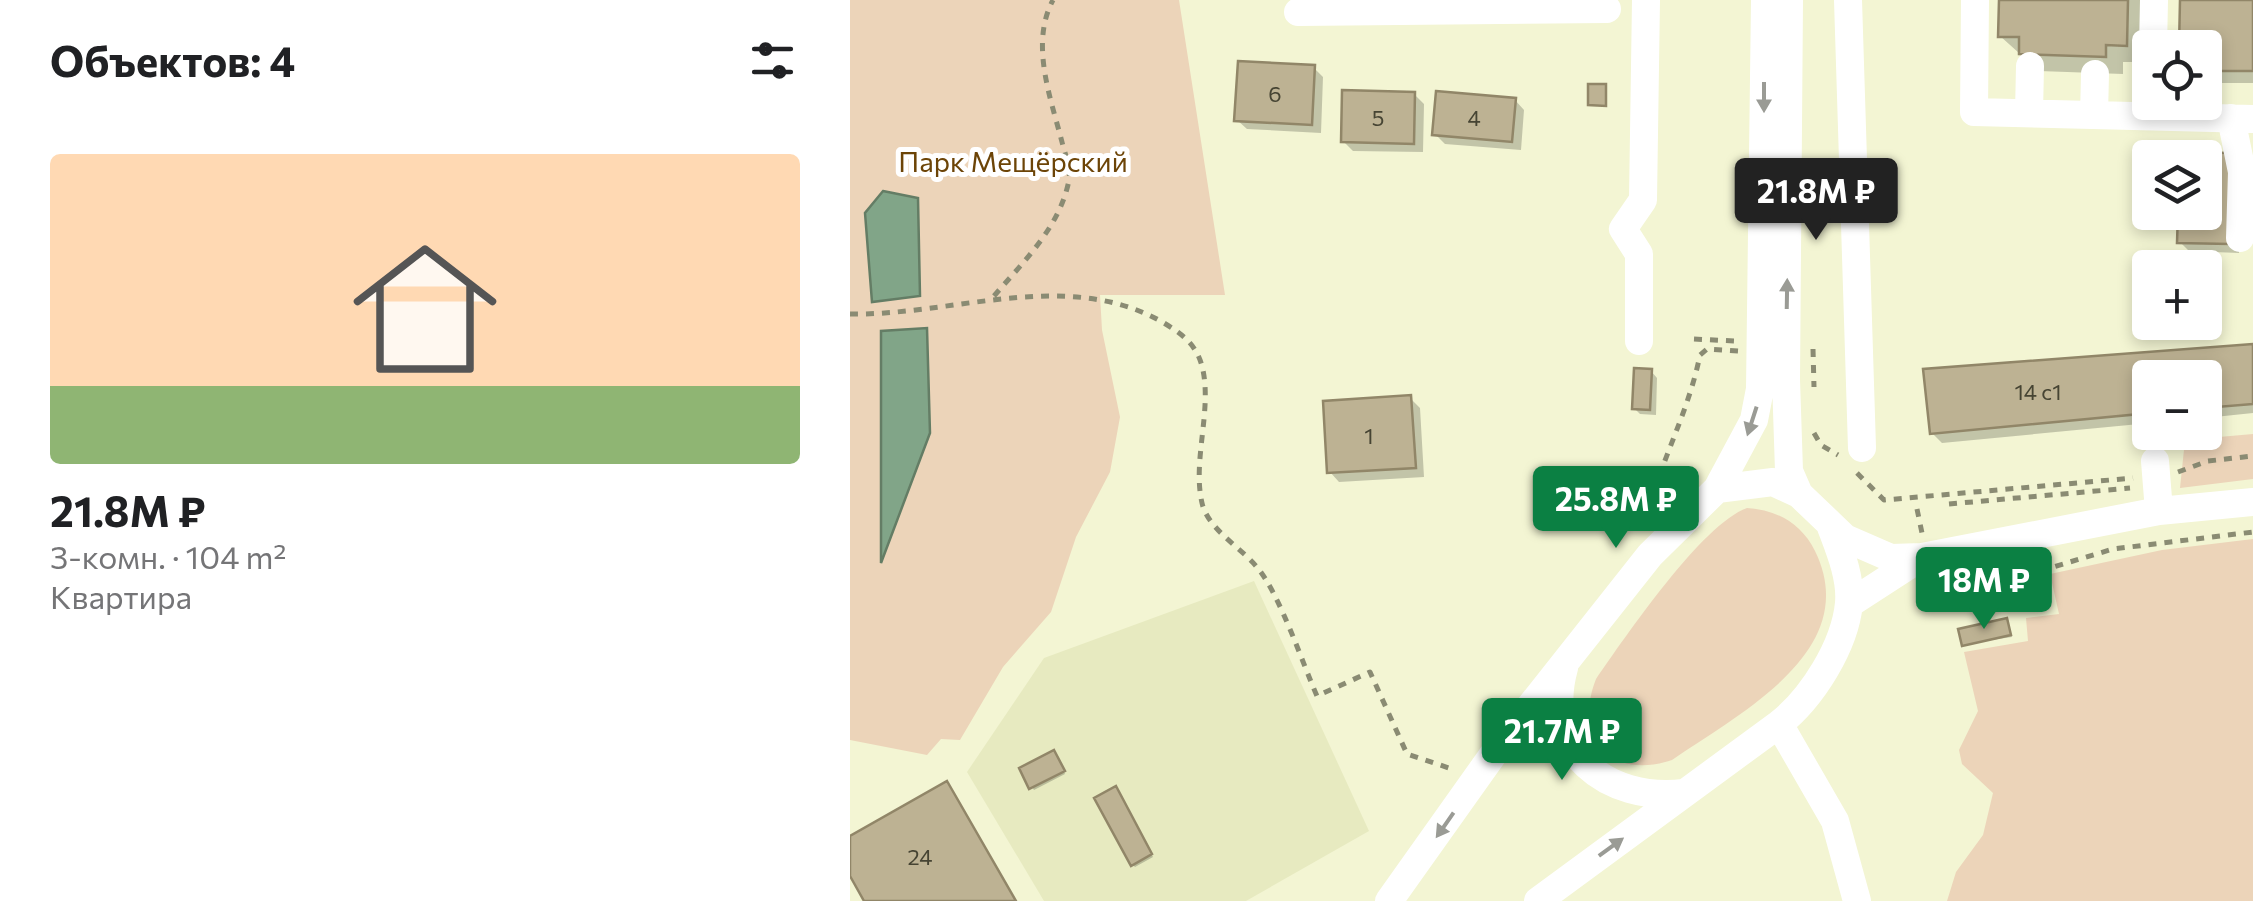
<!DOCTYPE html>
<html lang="ru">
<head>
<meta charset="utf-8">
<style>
	:root { --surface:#fff; --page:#f6f6f6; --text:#202124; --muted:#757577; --accent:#0b8043 }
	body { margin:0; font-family:Commissioner,sans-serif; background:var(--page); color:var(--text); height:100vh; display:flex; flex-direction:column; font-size:38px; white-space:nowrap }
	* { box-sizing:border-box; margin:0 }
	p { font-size:32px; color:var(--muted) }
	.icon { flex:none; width:55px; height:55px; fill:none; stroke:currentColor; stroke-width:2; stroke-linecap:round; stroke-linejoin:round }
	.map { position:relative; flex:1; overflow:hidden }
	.side { display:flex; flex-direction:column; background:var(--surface); width:850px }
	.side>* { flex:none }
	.controls { position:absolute; left:1282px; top:30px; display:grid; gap:20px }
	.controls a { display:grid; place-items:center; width:90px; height:90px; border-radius:10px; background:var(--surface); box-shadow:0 5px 15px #0003; font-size:50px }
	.price { position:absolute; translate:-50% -85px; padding:0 22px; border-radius:10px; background:var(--accent); color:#fff; font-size:32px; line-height:65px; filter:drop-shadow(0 2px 5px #0008) }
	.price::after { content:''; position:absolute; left:50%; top:60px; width:30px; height:22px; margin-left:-15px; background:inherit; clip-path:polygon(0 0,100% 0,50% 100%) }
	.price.on { background:#222; color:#fff }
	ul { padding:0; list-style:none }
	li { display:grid; align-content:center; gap:20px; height:530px; padding:0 50px }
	li span { display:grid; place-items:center; height:310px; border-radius:10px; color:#555 }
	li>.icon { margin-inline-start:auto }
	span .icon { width:180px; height:180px; fill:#fffc; stroke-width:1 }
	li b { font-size:42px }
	h2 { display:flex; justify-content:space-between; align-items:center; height:120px; padding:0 50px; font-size:42px }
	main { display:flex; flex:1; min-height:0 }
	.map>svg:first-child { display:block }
	.built { fill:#e7eac0 }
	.green { fill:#ecd4b9 }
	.water { fill:#81a588; stroke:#647d65; stroke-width:2.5 }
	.shadow { fill:#0003 }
	.building { fill:#bdb293; stroke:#918668; stroke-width:2.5 }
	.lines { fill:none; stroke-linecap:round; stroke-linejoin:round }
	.path { stroke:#8a8b73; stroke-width:5; stroke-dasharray:8 8; stroke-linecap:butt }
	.minor { stroke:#fff; stroke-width:28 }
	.oneway { fill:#9a9b95 }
	.labels { text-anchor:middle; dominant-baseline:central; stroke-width:10; stroke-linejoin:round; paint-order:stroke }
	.number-label { font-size:22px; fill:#464433 }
	.park-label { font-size:28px; fill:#6c4407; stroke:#fff }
</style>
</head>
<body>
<main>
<section class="side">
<h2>Объектов: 4<svg class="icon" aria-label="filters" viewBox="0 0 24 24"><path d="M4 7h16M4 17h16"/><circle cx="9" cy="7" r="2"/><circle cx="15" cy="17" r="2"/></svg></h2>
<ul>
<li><span style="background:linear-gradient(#ffd9b3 75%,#8fb573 0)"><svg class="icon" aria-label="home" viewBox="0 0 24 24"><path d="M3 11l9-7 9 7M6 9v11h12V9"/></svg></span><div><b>21.8M ₽</b><p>3-комн. · 104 m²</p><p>Квартира</p></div></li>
</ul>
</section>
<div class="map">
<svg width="1403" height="901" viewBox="0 0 1403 901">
	<rect width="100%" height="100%" fill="#f3f5d3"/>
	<path class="built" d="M404,581L519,831L396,901H194L117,772L194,658Z"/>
	<path class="green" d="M0,0H329L375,295H250L252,330L270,417L260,472L226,537L201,612L153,667L110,740L91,739L77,755L0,740Z
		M1403,434V479L1330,488L1335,440Z
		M897,508C927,510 951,523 965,551C1014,651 888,714 822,760C760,781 723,737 746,679C776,636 852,524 897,508Z
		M1403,539V901H1097L1106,872L1133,835L1143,793L1112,764L1109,750L1128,711L1114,652L1178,641L1176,618L1209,614L1200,574L1312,550Z"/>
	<path class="water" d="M33,191L68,198L70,296L22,302L15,213Z
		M77,328L80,433L31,563V331Z"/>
	<path class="shadow" d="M1152,0H1296L1294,62H1273V74L1189,71L1150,36Z
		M1333,0H1403V83H1355V48Z
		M464,68L473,77L471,133L397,129L387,120Z
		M564,94L574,104L573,152L503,151L493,141Z
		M665,100L674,110L671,150L595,144L585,134Z
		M1391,165L1389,253L1339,251L1330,242Z
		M1403,346V413L1355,418V378H1300V423L1092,443L1082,433Z
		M801,371L807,378L806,415L790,414L784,408Z
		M560,398L570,408L574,477L489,482L480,472Z
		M1157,621L1162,637L1114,644Z
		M206,755L215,774L184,790L182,787Z
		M267,792L303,857L285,867L283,865Z"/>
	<path class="building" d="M1149,0H1278L1277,46L1256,45V57L1169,54V37H1148Z
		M1330,0H1403V71H1355V48H1329Z
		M388,61L465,65L462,125L384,121Z
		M738,84H756V106L738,105Z
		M492,90L565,92L564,144L491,142Z
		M586,91L666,98L662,142L582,135Z
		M1329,152L1382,153L1380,244L1327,243L1328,212H1355V158H1329Z
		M1403,344V404L1355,408V378H1300V413L1080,434L1073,369Z
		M784,368L802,369L800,410L782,409Z
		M561,395L566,468L477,473L473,401Z
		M1157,618L1161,635L1112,646L1108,629Z
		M204,750L215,771L179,789L169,768Z
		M97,781L166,901H14L0,876V836Z
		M266,786L302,854L281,866L244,798Z"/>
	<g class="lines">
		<path class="path" d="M144,296C174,261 210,227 219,180C221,168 215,154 212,142C200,96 180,43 203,0
			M0,314C102,316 218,267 314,323C332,334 346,344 352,366C363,409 342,460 352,503C358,529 390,547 406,566C429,592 452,662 467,696L520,672L557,754L599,768
			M844,339L885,341
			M963,349L964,387
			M964,433L971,445L988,455
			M1328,472L1358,461L1403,456
			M1007,473L1034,500L1283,478
			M804,491C820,443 840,404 850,355L857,349L888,351
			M1099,504L1280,488
			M1067,509L1072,533
			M1190,571L1263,549L1403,532"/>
		<path class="minor" d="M939,0L936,380L939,471L949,494
			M998,0L1012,448
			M1125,0L1124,112L1403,119
			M448,12L757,9
			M1303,48L1304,0
			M1179,113L1180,66
			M1244,115L1245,74
			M1381,118L1392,172L1390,238
			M789,341V254L773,229L793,200L796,0
			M1305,461L1309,511
			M867,489L904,420L910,389L915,0
			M999,604L1070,558
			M714,668C691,751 757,802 834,793
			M929,724L985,821L1007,901
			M539,901L652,742L800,555L867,489L923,482L949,494L995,538L1041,558L1072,557L1309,511L1403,502
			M688,901L929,724C962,698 995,646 999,603C1001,577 990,551 981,527"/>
	</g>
	<defs><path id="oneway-solid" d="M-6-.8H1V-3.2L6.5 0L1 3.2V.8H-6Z" transform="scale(2.5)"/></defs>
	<g class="oneway">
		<use href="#oneway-solid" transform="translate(914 97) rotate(90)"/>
		<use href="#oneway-solid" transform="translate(937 294) rotate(-89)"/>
		<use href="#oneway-solid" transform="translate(902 421) rotate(108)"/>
		<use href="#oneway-solid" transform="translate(595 825) rotate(125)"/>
		<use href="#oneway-solid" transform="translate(761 847) rotate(-36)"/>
	</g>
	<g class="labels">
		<g class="number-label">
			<text x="425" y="93">6</text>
			<text x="528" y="117">5</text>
			<text x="624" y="117">4</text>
			<text x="1188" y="391">14 с1</text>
			<text x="519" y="435">1</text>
			<text x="70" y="856">24</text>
		</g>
		<g class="park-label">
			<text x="163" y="161">Парк Мещёрский</text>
		</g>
	</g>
</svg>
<div class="controls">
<a><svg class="icon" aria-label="locate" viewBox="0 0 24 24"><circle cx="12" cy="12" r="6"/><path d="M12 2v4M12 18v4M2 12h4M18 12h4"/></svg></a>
<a><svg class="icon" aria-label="layers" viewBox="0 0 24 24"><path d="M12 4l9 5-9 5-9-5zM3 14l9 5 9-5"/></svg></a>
<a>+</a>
<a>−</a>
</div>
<b class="price on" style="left:966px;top:243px">21.8M ₽</b>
<b class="price" style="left:766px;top:551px">25.8M ₽</b>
<b class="price" style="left:1134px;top:632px">18M ₽</b>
<b class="price" style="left:712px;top:783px">21.7M ₽</b>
</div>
</main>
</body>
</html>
